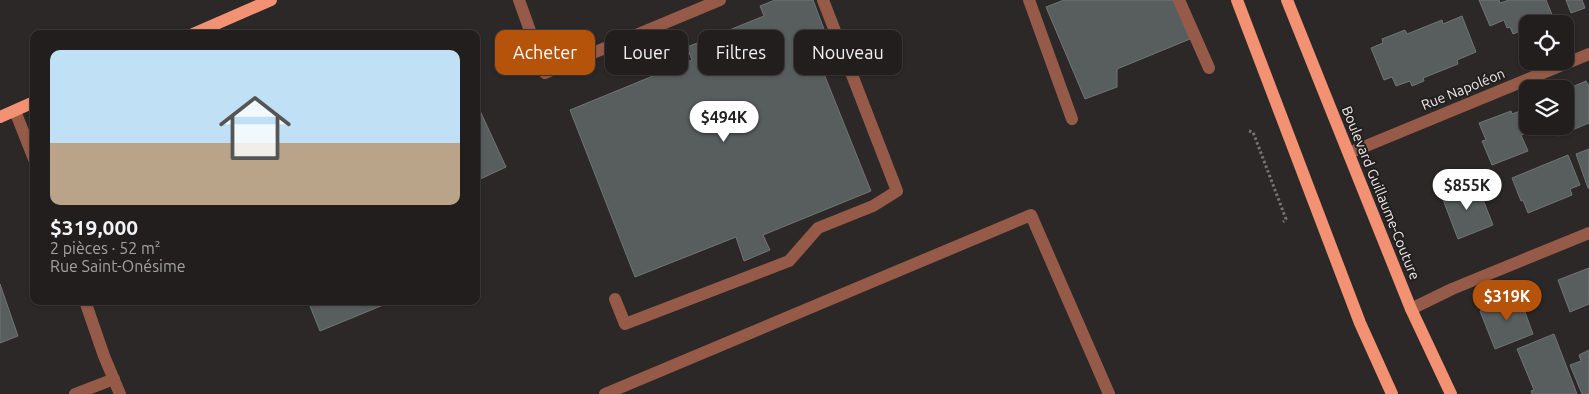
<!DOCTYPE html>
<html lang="fr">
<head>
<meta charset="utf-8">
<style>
	:root { --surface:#211e1d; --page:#292726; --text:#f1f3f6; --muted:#a2a2a4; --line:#3e3c3b; --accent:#b45309 }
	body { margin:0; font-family:Ubuntu,sans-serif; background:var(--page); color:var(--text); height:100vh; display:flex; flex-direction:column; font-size:19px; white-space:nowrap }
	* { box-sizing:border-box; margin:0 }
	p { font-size:16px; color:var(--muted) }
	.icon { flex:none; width:28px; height:28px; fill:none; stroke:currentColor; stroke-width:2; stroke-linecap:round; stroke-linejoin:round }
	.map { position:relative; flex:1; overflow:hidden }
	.sheet { position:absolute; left:30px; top:30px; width:450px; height:275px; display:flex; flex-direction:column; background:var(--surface); border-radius:10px; box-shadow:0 1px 4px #0004,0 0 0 1px var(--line) }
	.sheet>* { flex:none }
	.hud { position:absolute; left:495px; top:30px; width:475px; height:45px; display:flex; gap:10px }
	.tools { position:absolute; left:1519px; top:15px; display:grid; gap:10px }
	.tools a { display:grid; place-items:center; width:55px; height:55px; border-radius:10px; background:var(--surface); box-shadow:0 1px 4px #0004,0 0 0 1px var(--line); font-size:25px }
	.price { position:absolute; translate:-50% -42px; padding:0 11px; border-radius:18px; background:#fff; color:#222; font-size:16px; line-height:32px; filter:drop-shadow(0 1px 2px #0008) }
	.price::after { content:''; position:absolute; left:50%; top:30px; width:15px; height:11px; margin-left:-8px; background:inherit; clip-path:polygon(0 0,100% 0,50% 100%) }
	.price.on { background:var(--accent); color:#fff }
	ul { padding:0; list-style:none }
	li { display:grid; align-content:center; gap:10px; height:265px; padding:0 20px }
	li span { display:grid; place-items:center; height:155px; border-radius:10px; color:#555 }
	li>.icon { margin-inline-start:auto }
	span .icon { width:90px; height:90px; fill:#fffc; stroke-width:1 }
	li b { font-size:21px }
	.pill { padding:0 18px; border-radius:10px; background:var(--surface); box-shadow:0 1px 4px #0004,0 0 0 1px var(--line); font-size:18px; line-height:45px }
	.pill.on { background:var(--accent); color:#fff }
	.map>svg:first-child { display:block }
	.building { fill:#585d5d; stroke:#707575 }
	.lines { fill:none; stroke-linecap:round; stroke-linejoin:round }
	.path { stroke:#777372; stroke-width:3; stroke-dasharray:2.5 2.5; stroke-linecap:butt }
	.minor { stroke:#965b48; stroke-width:12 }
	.major { stroke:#f39273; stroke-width:12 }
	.labels { text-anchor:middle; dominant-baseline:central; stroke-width:4; stroke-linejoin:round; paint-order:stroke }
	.street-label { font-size:14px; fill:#f1eeed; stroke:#221f1e }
</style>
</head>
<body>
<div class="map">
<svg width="1589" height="394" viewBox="0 0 1589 394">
	<rect width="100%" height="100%" fill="#2c2827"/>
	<path class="building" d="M775,0H813L827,37L812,44L871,191L763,235L770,250L744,261L736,237L635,277L570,110L692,60L687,47L764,16L760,6Z
		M1064,0H1174L1190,39L1117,69V87L1085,99L1046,7Z
		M1479,0H1499L1500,3L1509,0H1546L1553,17L1538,24H1528V28L1513,34L1510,27L1507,28L1504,20L1490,26Z
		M1566,0H1582L1585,8L1571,13Z
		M1462,16L1476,52L1457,60L1458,64L1423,78L1424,81L1412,86L1410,81L1396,86L1392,77L1384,80L1371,48L1383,43L1382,39L1405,30L1407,34L1442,20L1443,24Z
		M1586,81L1588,85H1589V123L1558,136L1554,126H1565V90Z
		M476,102L506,167L476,181Z
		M1528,108V126H1543L1521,135L1528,151L1492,165L1482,141L1486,140L1479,123L1511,111L1512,114Z
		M1589,149V188H1588L1576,154Z
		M1568,155L1580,185L1570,189L1572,195L1528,213L1523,200L1521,201L1512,178Z
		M1477,184L1493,225L1458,239L1442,197Z
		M1589,268V304L1570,312L1558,280Z
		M0,284L18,336L0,343Z
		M1519,296L1533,334L1495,349L1480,311Z
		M308,301H393L320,331Z
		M1554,334L1577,394H1532L1531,391L1534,390L1517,349Z
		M1589,350V394H1582L1570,365L1581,361L1579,355Z"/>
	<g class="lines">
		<path class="path" d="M1249,131L1253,132L1286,219L1283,222"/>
		<path class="minor" d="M519,0L545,73L720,0
			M1029,0L1072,119
			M1179,0L1209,68
			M15,111L34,159
			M1349,153L1589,54
			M615,299L625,324L789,261L818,228L873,206L897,191L823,0
			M85,301L104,356L120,394
			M1411,309L1452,289L1589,233
			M75,394L114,379
			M605,394L1031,215L1109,394"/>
		<path class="major" d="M1237,0L1360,323L1392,394
			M1287,0L1411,309L1451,394
			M193,34L271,0
			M0,117L34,102"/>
	</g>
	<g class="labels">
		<g class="street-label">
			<text transform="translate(1463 89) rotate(-22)">Rue Napoléon</text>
			<text transform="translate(1381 193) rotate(68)">Boulevard Guillaume-Couture</text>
		</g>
	</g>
</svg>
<div class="tools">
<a><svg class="icon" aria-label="locate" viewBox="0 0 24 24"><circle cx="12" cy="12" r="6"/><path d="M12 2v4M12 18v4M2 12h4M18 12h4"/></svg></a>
<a><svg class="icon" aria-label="layers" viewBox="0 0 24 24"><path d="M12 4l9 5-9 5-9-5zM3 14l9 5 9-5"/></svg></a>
</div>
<b class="price" style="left:724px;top:143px">$494K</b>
<b class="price" style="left:1467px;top:211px">$855K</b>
<b class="price on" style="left:1507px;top:322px">$319K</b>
<div class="hud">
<a class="pill on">Acheter</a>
<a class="pill">Louer</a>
<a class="pill">Filtres</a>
<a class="pill">Nouveau</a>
</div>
<section class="sheet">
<ul>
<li><span style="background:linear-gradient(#bfe0f5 60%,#b9a48a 0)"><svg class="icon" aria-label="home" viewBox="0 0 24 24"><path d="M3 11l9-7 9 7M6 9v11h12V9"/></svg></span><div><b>$319,000</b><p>2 pièces · 52 m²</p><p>Rue Saint-Onésime</p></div></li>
</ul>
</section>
</div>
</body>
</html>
